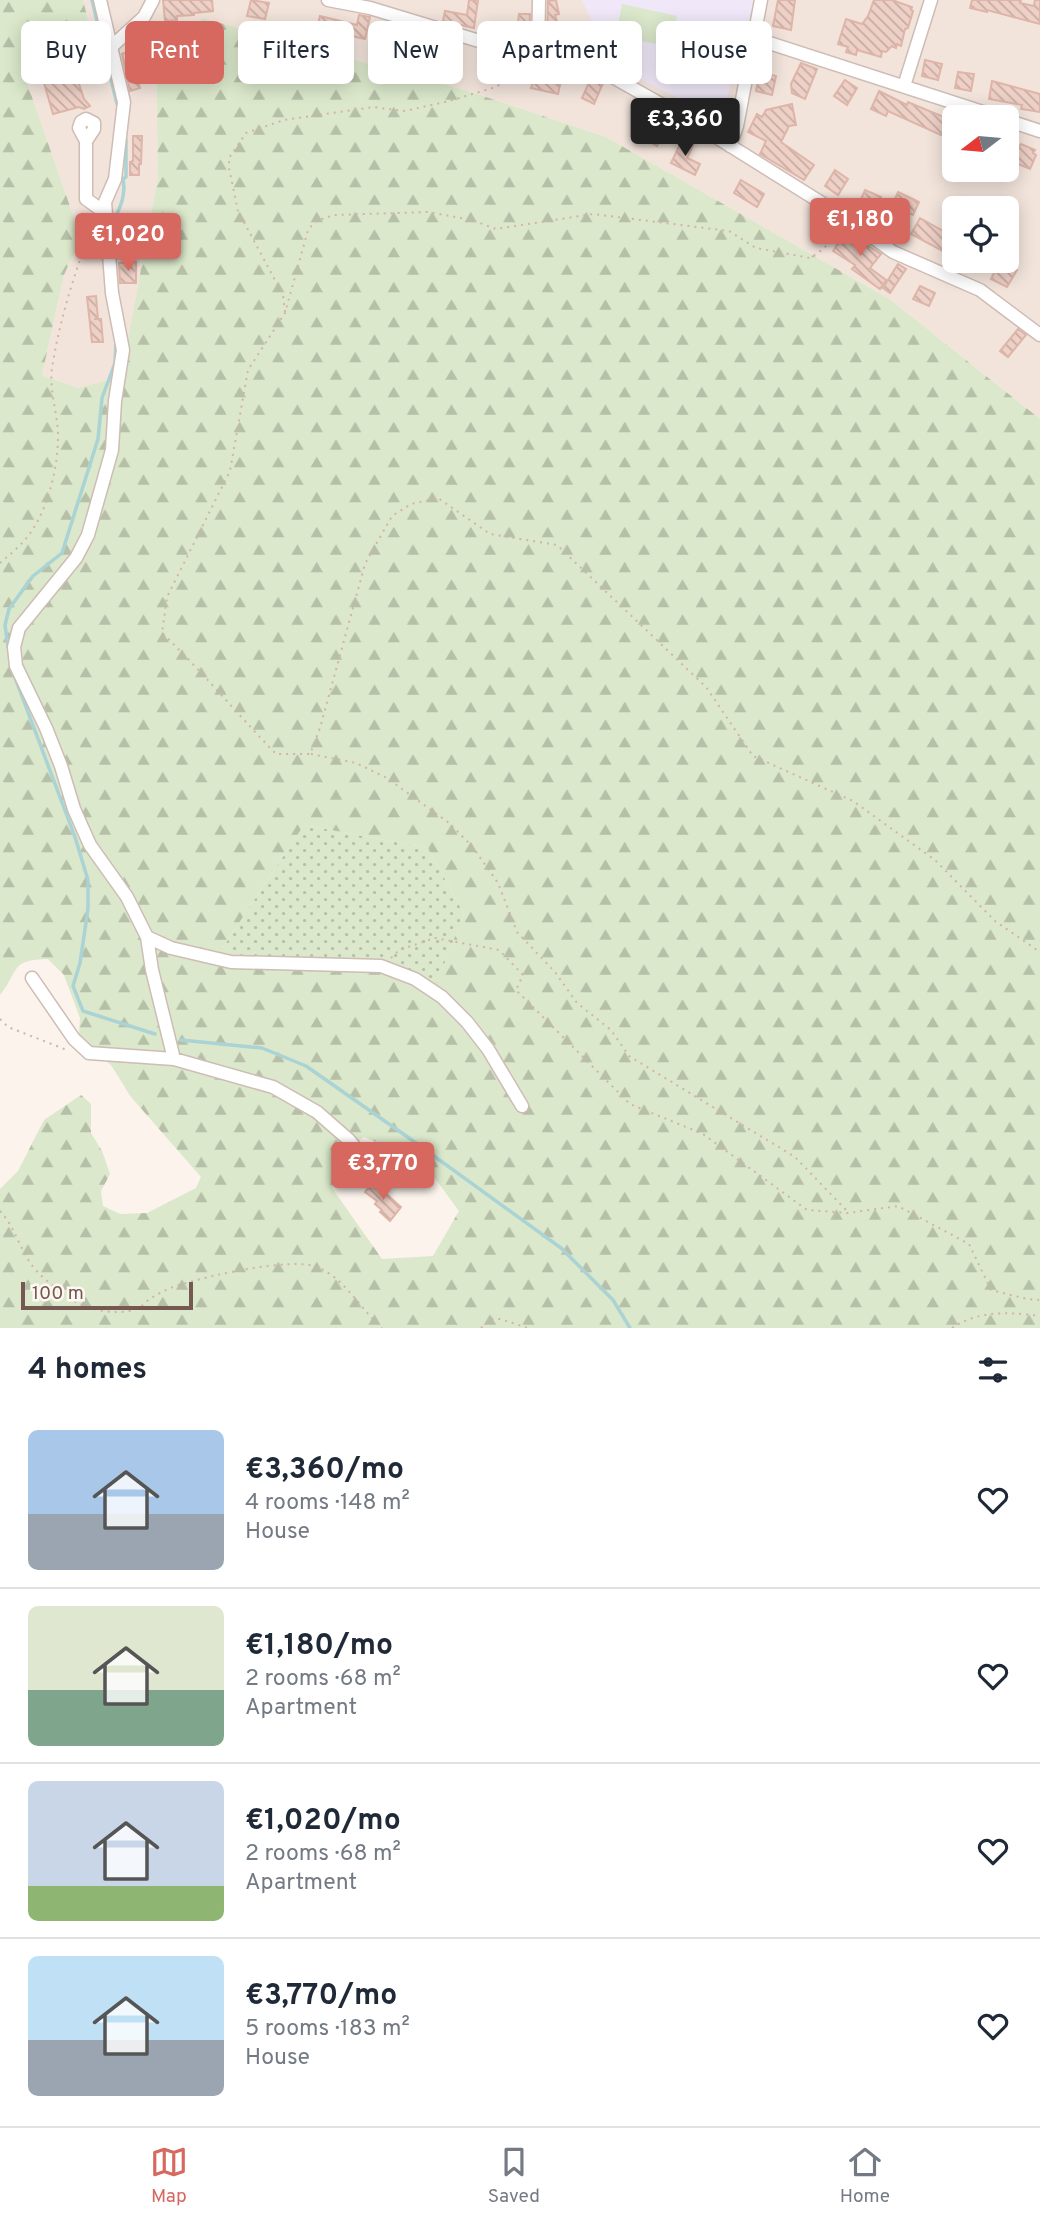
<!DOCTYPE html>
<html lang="en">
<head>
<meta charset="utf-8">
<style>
	:root { --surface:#fff; --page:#f2f2f3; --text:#1f2937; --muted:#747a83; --line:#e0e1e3; --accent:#d7685f }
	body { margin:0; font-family:Overpass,sans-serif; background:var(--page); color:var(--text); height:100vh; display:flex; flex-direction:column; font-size:26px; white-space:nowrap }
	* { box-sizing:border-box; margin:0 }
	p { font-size:23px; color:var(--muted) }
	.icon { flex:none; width:38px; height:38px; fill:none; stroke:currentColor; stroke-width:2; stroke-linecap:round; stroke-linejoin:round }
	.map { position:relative; height:1328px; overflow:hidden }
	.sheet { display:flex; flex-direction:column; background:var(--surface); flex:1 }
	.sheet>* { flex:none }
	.guide { position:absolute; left:21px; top:21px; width:999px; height:63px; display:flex; gap:14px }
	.needle { width:46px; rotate:254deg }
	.controls { position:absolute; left:942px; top:105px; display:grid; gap:14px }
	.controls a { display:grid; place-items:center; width:77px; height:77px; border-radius:10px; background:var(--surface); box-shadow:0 4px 18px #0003; font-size:35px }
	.scale { position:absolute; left:21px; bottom:18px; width:172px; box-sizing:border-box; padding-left:7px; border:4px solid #745851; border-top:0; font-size:19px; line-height:24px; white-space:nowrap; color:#745851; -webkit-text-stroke:5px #fef8f2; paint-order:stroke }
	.price { position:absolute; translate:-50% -60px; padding:0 16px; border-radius:7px; background:var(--accent); color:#fff; font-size:23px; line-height:46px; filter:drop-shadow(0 2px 4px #0008) }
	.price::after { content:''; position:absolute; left:50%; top:42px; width:21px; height:16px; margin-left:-10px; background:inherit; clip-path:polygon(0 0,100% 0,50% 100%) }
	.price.on { background:#222; color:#fff }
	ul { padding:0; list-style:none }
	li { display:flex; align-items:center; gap:21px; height:175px; padding:0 28px }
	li+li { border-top:2px solid var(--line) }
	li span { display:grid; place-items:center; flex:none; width:196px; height:140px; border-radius:10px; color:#555 }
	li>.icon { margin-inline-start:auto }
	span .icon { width:84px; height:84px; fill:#fffc; stroke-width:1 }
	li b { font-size:30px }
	h2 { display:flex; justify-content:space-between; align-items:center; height:84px; padding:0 28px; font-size:30px }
	.chip { padding:0 24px; border-radius:10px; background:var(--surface); box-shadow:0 4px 18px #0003; font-size:24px; line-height:63px }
	.chip.on { background:var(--accent); color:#fff }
	.tab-bar { display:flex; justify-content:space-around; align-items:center; height:98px; border-top:2px solid var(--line); background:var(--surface); font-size:19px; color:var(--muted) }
	.tab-bar a { display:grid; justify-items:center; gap:4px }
	.tab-bar .on { color:var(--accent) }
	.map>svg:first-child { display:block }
	.residential { fill:#f2e4db; fill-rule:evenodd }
	.education { fill:#f0e8f8 }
	.grass { fill:url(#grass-dots) }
	.forest { fill:url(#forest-firs); fill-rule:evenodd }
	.pitch { fill:#dbe8cb }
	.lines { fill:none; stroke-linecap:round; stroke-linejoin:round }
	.stream { stroke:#a9d3d4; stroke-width:3.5 }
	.building { fill:url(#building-back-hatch); stroke:#deb5a8; stroke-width:2 }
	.minor-casing { stroke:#cebcb5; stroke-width:15 }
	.path { stroke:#d3b3a9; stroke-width:2; stroke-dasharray:2 5; stroke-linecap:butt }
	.minor { stroke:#fff; stroke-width:12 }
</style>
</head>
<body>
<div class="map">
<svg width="1040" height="1328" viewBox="0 0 1040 1328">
	<defs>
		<pattern id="grass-dots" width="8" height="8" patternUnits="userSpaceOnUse" patternTransform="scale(1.75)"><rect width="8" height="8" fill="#dbe8cb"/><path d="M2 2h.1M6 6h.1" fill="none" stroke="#b6bfa7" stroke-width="1.8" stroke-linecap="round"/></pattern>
		<pattern id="forest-firs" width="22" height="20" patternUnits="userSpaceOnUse" patternTransform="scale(1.75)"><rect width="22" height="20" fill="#dbe8cb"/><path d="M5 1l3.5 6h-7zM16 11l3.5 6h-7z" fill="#b6bfa7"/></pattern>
		<pattern id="building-back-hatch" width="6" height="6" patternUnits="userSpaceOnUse" patternTransform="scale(1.75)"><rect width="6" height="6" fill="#eed0c6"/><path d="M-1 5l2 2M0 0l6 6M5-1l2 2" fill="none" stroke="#c5aca3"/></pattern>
	</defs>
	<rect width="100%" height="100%" fill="#fbf3ec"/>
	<path class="residential" d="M83,0H1040V419L891,300L606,137L465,90L202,18L156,63L158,177L121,378L78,388L42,375L64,275L81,238L23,71L95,47ZM954,117H1006V170H954ZM954,208H1006V261H954Z"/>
	<path class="education" d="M582,0H754L744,54L739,53L721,120L611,64Z"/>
	<path class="grass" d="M304,825L428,848L464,914L436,985L379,962L243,960L221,950Z"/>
	<path class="forest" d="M0,0H83L95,47L23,71L81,238L64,275L42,375L78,388L121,377L158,177L156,63L202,18L465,90L606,137L891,300L1040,419V1328H0V1189L18,1171L44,1120L81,1095L91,1104V1133L102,1151L110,1174L101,1191L103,1206L120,1214L147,1213L196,1188L201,1177L131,1097L111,1065L86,1047L79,1034L80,1018L64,975L48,959C10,960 20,969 0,995ZM304,825L428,848L464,914L436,984L379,962L244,960L221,950ZM364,1137L423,1162L459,1211L433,1256L382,1259L332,1188L343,1152Z"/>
	<path class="pitch" d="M622,4L677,16L671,47L616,36Z"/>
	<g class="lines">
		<path class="stream" d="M92,0L117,104
			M114,220C121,206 126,194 123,179L126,177V139
			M8,647L5,625L9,609L33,576L62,553L98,439L102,398L115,363L116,342
			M14,675L75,837L88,880V909L80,963L73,986L83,1011L155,1034
			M181,1040L262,1048L306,1066L409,1138L561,1248L613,1300L630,1328"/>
	</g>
	<path class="building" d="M163,0H212L213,11L194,13V15L177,16V20L165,21Z
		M251,0L269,3L265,19L247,16Z
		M469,0H478L474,28L443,21L445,11L467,15Z
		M556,0L559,14L555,15L561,34L547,39L548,1Z
		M778,0H795L791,30L773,26Z
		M874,0H892L912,7L911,10L913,11L908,28L905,29L901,46L897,44L896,48L892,46L886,52L882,51L881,57L857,50L856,55L846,52L848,47L838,44L846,19L862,24L868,16Z
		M972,0H1021L1020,3L1034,6L1035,0H1040V24L987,10V12L970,8Z
		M519,14H530L529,40L516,38Z
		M359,15L370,17L365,39L317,28L320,16L357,25Z
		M147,26L160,46L146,55L135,37Z
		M407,28L416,31L409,56L399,54Z
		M575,37L590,43L584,57L568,52Z
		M130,51L140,88L130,91L122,54Z
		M489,53L506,55L501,79L484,75Z
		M430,57L441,60L442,57L459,63L453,81L445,78L447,71L428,66Z
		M925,60L942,64L938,80L922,76Z
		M801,63L817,69L805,99L792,93L791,84Z
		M80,72L78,81L84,99L90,106L84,109L79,107L53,114L44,83L69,77L72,73Z
		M760,72L776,76L772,95L756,91Z
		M958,72L974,74L971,91L955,88Z
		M535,77L560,85L558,94L531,88Z
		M591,78L603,83L594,104L582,98Z
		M845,80L857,88L847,105L834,96Z
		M992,81L1040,94V112L1021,109L1022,105L989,99Z
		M879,91L907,105L908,102L951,120L943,136L888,111L886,116L871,109Z
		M792,104L796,125L789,126L781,142L814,165L804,180L760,154L766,141L748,132L757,114L762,117L766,110Z
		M657,116L668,122L657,146L645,139Z
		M133,136H142L141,164H139V175H130V162L133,161Z
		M683,138L694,143L687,158L700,164L695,175L671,163Z
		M1006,141L1019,147L1021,144L1035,150L1033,153L1036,155L1030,169L1006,159Z
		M835,170L848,179L838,195L825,186Z
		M741,180L764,194L757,207L734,193Z
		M865,190L881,197L874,213L858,206Z
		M898,192L919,202L913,215L892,206Z
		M920,218L954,237V257L911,234Z
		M846,232L881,254L870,268L886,280L880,289L852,269L855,265L833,251Z
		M136,262V283H120L119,263Z
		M999,262L1017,270L1007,287L991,279Z
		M898,264L906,269L890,293L883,288Z
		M920,286L935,293L929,306L913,299Z
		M96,296L98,319H94H101L103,342H92L87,297Z
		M1018,329L1026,335L1008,357L1000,351Z
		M373,1182L401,1207L390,1221L380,1212L382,1210L375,1204L377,1201L365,1192Z"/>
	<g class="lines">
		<g class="minor-casing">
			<path id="minor" d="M100,0L124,102L115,179L105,202L112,293L123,350L115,401L112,450L88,535L76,558L19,628L14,647L16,666L46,728L61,766L74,809L90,845L127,897L147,937L171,948L231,962L381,966L415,979L442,997L467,1022L488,1049L522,1106
				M328,0L370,8L489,44L538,51L611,76L689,120L849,220L893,252L980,290L1040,335
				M754,38L998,117
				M110,48L144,17L153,0
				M538,51L539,0
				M904,86L931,0
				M1006,120L1040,131
				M86,141L94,129V123L86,119L81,122L79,128L86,141V199L100,209
				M730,146L737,126L761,0
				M147,937L152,970L174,1059L273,1087L317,1112L349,1140L370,1165
				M32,978L74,1039L89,1053L174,1059"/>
		</g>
		<path class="path" d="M841,231L822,250L810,258L756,248L729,231L593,214L496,229L472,220L428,212L334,215L316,221L308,230L285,313L248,370L230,471L167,597L162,633C202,671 237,714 276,754H310L320,728L365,564L392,516L411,504L438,498L490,534L557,545L706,687L753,756L853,801L935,860L995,921L1040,952
			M285,312L283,295L238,211L229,168V158L246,133L284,120L373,107L405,111L449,101L496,87L516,74L523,61
			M0,563C12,553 25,542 33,529C49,504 58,466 58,437C58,413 49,392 52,368C60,318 75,271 93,225
			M311,754L356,763L387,778L449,823L472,846L498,883L517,932L555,972L577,1003L611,1030L629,1056L795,1157L848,1212
			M391,958L399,950L435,938L499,950L523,975L516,990L630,1104L703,1134L807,1210L848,1213L898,1206L969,1244L991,1290L1027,1299L1040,1300
			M0,1019L8,1027L67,1050
			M0,1211C14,1226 18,1244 29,1261C38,1275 54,1287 68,1297C86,1310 118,1317 139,1308C142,1306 145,1303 147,1301C158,1293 173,1286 186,1283C212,1275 293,1257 317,1267C346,1279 359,1308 382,1328
			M481,1328L490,1319H500L528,1328
			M952,1328C979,1310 1009,1312 1040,1316"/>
		<use href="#minor" class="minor"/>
	</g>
</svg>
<div class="controls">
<a><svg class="needle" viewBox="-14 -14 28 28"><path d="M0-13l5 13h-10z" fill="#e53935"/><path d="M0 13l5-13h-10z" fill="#747a83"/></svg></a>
<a><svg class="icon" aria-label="locate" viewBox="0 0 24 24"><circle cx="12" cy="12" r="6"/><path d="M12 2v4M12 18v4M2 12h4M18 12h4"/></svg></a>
</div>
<div class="scale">100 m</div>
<b class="price on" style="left:685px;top:158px">€3,360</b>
<b class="price" style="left:860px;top:258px">€1,180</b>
<b class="price" style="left:128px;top:273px">€1,020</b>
<b class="price" style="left:383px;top:1202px">€3,770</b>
<div class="guide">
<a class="chip">Buy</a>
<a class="chip on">Rent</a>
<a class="chip">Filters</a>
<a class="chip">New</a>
<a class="chip">Apartment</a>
<a class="chip">House</a>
</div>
</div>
<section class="sheet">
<h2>4 homes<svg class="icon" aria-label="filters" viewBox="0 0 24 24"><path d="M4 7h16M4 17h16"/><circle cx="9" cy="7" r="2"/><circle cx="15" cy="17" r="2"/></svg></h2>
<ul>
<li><span style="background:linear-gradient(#a9c7e8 60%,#9aa5b1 0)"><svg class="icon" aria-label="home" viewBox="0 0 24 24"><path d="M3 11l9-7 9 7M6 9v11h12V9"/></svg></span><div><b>€3,360/mo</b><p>4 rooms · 148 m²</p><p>House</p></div><svg class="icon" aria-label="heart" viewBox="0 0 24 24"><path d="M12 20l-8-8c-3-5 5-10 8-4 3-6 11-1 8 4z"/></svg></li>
<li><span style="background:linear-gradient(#dfe7d0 60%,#7fa58c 0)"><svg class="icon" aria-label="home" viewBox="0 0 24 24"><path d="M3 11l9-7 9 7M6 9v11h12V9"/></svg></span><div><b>€1,180/mo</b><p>2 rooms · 68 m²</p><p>Apartment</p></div><svg class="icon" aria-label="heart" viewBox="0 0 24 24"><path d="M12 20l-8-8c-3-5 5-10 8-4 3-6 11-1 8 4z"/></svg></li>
<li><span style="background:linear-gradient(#c9d6e8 75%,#8fb573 0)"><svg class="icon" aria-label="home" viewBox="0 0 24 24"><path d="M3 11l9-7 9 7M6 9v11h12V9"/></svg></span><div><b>€1,020/mo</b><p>2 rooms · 68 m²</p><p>Apartment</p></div><svg class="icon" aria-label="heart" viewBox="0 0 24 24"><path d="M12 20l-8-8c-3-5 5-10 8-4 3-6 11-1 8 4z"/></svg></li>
<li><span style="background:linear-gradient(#bfe0f5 60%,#9aa5b1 0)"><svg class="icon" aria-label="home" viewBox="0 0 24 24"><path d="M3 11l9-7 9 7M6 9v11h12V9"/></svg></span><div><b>€3,770/mo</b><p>5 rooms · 183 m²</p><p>House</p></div><svg class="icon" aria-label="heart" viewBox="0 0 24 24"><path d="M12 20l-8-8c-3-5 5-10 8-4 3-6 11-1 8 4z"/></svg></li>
</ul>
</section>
<nav class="tab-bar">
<a class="on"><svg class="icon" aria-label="map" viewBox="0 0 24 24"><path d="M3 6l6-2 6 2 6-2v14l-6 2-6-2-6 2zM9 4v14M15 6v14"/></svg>Map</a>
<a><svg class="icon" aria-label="saved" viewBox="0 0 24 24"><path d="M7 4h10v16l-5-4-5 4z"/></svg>Saved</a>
<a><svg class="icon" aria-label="home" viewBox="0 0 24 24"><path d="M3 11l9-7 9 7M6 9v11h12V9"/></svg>Home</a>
</nav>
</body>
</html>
